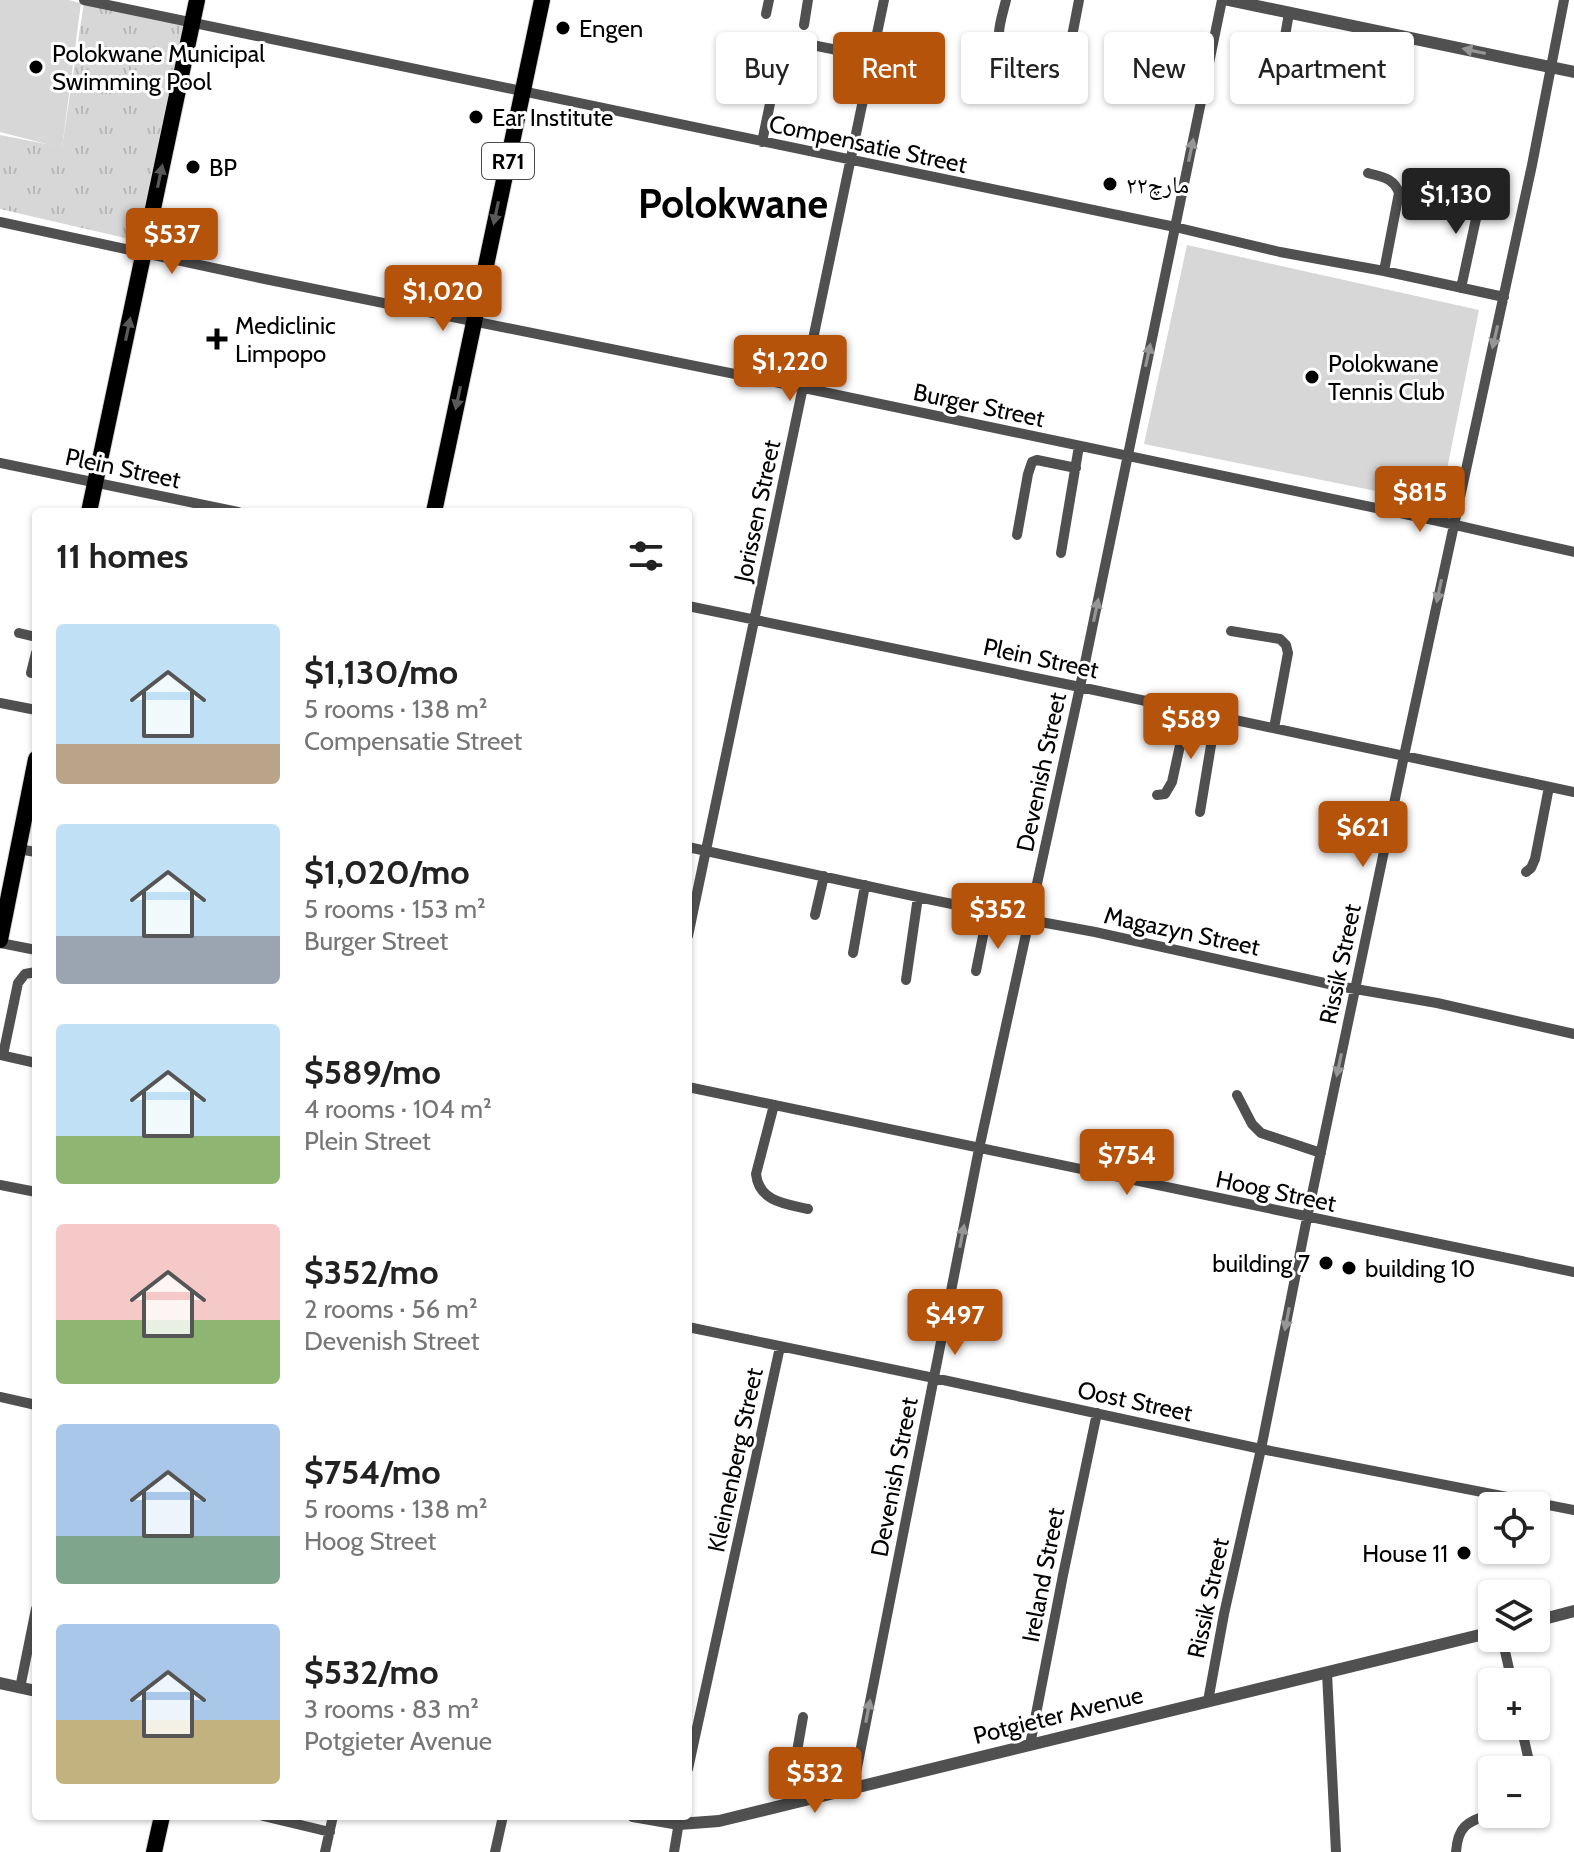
<!DOCTYPE html>
<html lang="en">
<head>
<meta charset="utf-8">
<style>
	:root { --surface:#fff; --page:#f2f2f2; --text:#222; --muted:#767676; --accent:#b45309 }
	body { margin:0; font-family:Cabin,"Noto Naskh Arabic",sans-serif; background:var(--page); color:var(--text); height:100vh; display:flex; flex-direction:column; font-size:30px; white-space:nowrap }
	* { box-sizing:border-box; margin:0 }
	p { font-size:26px; color:var(--muted) }
	.icon { flex:none; width:44px; height:44px; fill:none; stroke:currentColor; stroke-width:2; stroke-linecap:round; stroke-linejoin:round }
	.map { position:relative; flex:1; overflow:hidden }
	.sheet { position:absolute; left:32px; top:508px; width:660px; height:1312px; display:flex; flex-direction:column; background:var(--surface); border-radius:8px; box-shadow:0 2px 6px #0004 }
	.sheet>* { flex:none }
	.banner { position:absolute; left:716px; top:32px; width:738px; height:72px; display:flex; gap:16px }
	.tools { position:absolute; left:1478px; top:1492px; display:grid; gap:16px }
	.tools a { display:grid; place-items:center; width:72px; height:72px; border-radius:8px; background:var(--surface); box-shadow:0 2px 6px #0004; font-size:40px }
	.price { position:absolute; translate:-50% -68px; padding:0 18px; border-radius:8px; background:var(--accent); color:#fff; font-size:26px; line-height:52px; filter:drop-shadow(0 2px 4px #0008) }
	.price::after { content:''; position:absolute; left:50%; top:48px; width:24px; height:18px; margin-left:-12px; background:inherit; clip-path:polygon(0 0,100% 0,50% 100%) }
	.price.current { background:#222; color:#fff }
	ul { padding:0; list-style:none }
	li { display:flex; align-items:center; gap:24px; height:200px; padding:0 24px }
	li span { display:grid; place-items:center; flex:none; width:224px; height:160px; border-radius:8px; color:#555 }
	li>.icon { margin-inline-start:auto }
	span .icon { width:96px; height:96px; fill:#fffc; stroke-width:1 }
	li b { font-size:34px }
	h2 { display:flex; justify-content:space-between; align-items:center; height:96px; padding:0 24px; font-size:34px }
	.tag { padding:0 28px; border-radius:8px; background:var(--surface); box-shadow:0 2px 6px #0004; font-size:28px; line-height:72px }
	.tag.current { background:var(--accent); color:#fff }
	.map>svg:first-child { display:block }
	.grass { fill:#d7d7d7 }
	.park { fill:url(#park-tufts) }
	.lines { fill:none; stroke-linecap:round; stroke-linejoin:round }
	.primary-casing { stroke:#dbdbdb; stroke-width:18 }
	.minor { stroke:#505050; stroke-width:10 }
	.tertiary { stroke:#505050; stroke-width:12 }
	.primary { stroke:#000; stroke-width:16 }
	.oneway { fill:#969696 }
	.oneway2 { fill:#595959 }
	.poi-dot { fill:#000; stroke:#fff; stroke-width:3 }
	.labels { text-anchor:middle; dominant-baseline:central; stroke-width:6; stroke-linejoin:round; paint-order:stroke }
	.shield { fill:#fff; stroke:#4c4c4c; stroke-width:2 }
	.shield-label { font-size:22px; font-weight:bold; fill:#000 }
	.poi-label { font-size:24px; fill:#000; stroke:#fff; text-anchor:start }
	.street-label { font-size:24px; fill:#000; stroke:#fff }
	.town-label { font-size:40px; font-weight:bold; fill:#000; stroke:#fff }
</style>
</head>
<body>
<div class="map">
<svg width="1574" height="1852" viewBox="0 0 1574 1852">
	<defs>
		<pattern id="park-tufts" width="24" height="20" patternUnits="userSpaceOnUse" patternTransform="scale(2)"><rect width="24" height="20" fill="#d7d7d7"/><path d="M3 7l-1-3M5 7V3M7 7l1-3M15 17l-1-3M17 17v-4M19 17l1-3" fill="none" stroke="#b7b7b7"/></pattern>
	</defs>
	<rect width="100%" height="100%" fill="#fff"/>
	<path class="grass" d="M0,0H69L81,3L62,148L0,132Z
		M1187,245L1479,310L1440,504L1144,444Z"/>
	<path class="park" d="M84,2L184,23L138,241L0,209V135L62,147Z"/>
	<g class="lines">
		<g class="primary-casing">
			<path id="primary" d="M89,512L197,0
				M434,512L542,0
				M0,940L36,759
				M154,1852L162,1816"/>
		</g>
		<path class="minor" d="M84,0L1175,227L1280,252L1384,271L1504,297
			M1006,0C1003,14 991,44 1007,53C1013,56 1021,57 1027,59
			M1289,13L1280,65L1282,74L1295,92
			M766,14L769,0
			M804,25L808,0
			M1064,78L1079,0
			M762,142L781,51L788,42H797L872,57
			M1368,173C1382,177 1394,178 1399,193L1384,271
			M0,222L260,278L809,389L1438,521L1574,552
			M1461,288L1482,191
			M0,463L238,512
			M1017,535L1028,474L1032,462L1037,460L1076,468
			M1061,553L1079,446
			M688,606L1080,687L1574,792
			M1231,631L1280,639L1286,645L1288,653L1274,728
			M19,633L36,637
			M31,673L36,653
			M0,703L36,710
			M1157,795L1165,794L1172,782L1188,709
			M1200,812L1216,715
			M688,847L918,897L1030,920L1095,932L1338,986L1437,1003L1574,1034
			M18,849L36,852
			M1526,872L1531,868L1535,859L1549,787
			M815,915L824,876
			M688,936L884,0
			M0,943L36,950
			M853,953L865,885
			M976,971L988,911
			M906,980L918,897
			M0,1055L36,1063
			M3,1055L18,983L25,974L36,972
			M688,1087L1574,1272
			M1237,1095L1252,1124L1261,1133L1321,1153
			M774,1105L756,1174C759,1202 786,1204 808,1209
			M0,1185L36,1192
			M688,1327L934,1378L1261,1449L1574,1510
			M0,1397L36,1405
			M1502,1638L1512,1682
			M1327,1673L1336,1852
			M20,1688L36,1609
			M1208,1701L1224,1614L1261,1449L1307,1218L1404,756L1532,165L1564,0
			M1521,1726L1531,1770
			M1030,1745L1063,1575L1097,1413
			M688,1769L780,1347
			M853,1788L979,1149L1080,687L1222,0
			M796,1801L792,1780L803,1717
			M263,1816L330,1832
			M325,1852L333,1816
			M495,1852L503,1816
			M674,1852L680,1816
			M1456,1852C1458,1824 1469,1822 1492,1813"/>
		<path class="tertiary" d="M1228,0L1574,72
			M1536,1621L1574,1611
			M0,1683L36,1691
			M633,1816L679,1824L719,1821L1492,1632"/>
		<use href="#primary" class="primary"/>
	</g>
	<defs><path id="oneway-solid" d="M-6-.8H1V-3.2L6.5 0L1 3.2V.8H-6Z" transform="scale(2)"/></defs>
	<g class="oneway">
		<use href="#oneway-solid" transform="translate(1474 51) rotate(-168)"/>
		<use href="#oneway-solid" transform="translate(1191 150) rotate(-78)"/>
		<use href="#oneway-solid" transform="translate(1495 337) rotate(103)"/>
		<use href="#oneway-solid" transform="translate(1148 355) rotate(-78)"/>
		<use href="#oneway-solid" transform="translate(1439 591) rotate(102)"/>
		<use href="#oneway-solid" transform="translate(1096 610) rotate(-78)"/>
		<use href="#oneway-solid" transform="translate(1339 1065) rotate(102)"/>
		<use href="#oneway-solid" transform="translate(962 1236) rotate(-79)"/>
		<use href="#oneway-solid" transform="translate(1287 1319) rotate(101)"/>
		<use href="#oneway-solid" transform="translate(868 1711) rotate(-79)"/>
	</g>
	<g class="oneway2">
		<use href="#oneway-solid" transform="translate(160 176) rotate(-78)"/>
		<use href="#oneway-solid" transform="translate(496 213) rotate(102)"/>
		<use href="#oneway-solid" transform="translate(128 329) rotate(-78)"/>
		<use href="#oneway-solid" transform="translate(458 398) rotate(102)"/>
	</g>
	<g class="poi-dot">
		<circle cx="563" cy="28" r="8"/>
		<circle cx="36" cy="67" r="8"/>
		<circle cx="476" cy="117" r="8"/>
		<circle cx="193" cy="167" r="8"/>
		<circle cx="1110" cy="184" r="8"/>
		<path d="M213 327h8v8h8v8h-8v8h-8v-8h-8v-8h8z"/>
		<circle cx="1312" cy="377" r="8"/>
		<circle cx="1326" cy="1263" r="8"/>
		<circle cx="1349" cy="1268" r="8"/>
		<circle cx="1464" cy="1553" r="8"/>
	</g>
	<g class="labels">
		<rect class="shield" x="482" y="143" width="52" height="36" rx="6"/>
		<g class="shield-label">
			<text x="508" y="161">R71</text>
		</g>
		<g class="poi-label">
			<text x="579" y="28">Engen</text>
			<text x="52" y="53">Polokwane Municipal<tspan x="52" dy="28">Swimming Pool</tspan></text>
			<text x="492" y="117">Ear Institute</text>
			<text x="209" y="167">BP</text>
			<text x="1126" y="184">۲۲مارچ</text>
			<text x="235" y="325">Mediclinic<tspan x="235" dy="28">Limpopo</tspan></text>
			<text x="1328" y="363">Polokwane<tspan x="1328" dy="28">Tennis Club</tspan></text>
			<text x="1310" y="1263" text-anchor="end">building 7</text>
			<text x="1365" y="1268">building 10</text>
			<text x="1448" y="1553" text-anchor="end">House 11</text>
		</g>
		<g class="street-label">
			<text transform="translate(868 144) rotate(12)">Compensatie Street</text>
			<text transform="translate(979 405) rotate(12)">Burger Street</text>
			<text transform="translate(123 468) rotate(12)">Plein Street</text>
			<text transform="translate(757 511) rotate(-78)">Jorissen Street</text>
			<text transform="translate(1041 658) rotate(12)">Plein Street</text>
			<text transform="translate(1041 772) rotate(-78)">Devenish Street</text>
			<text transform="translate(1182 931) rotate(12)">Magazyn Street</text>
			<text transform="translate(1340 964) rotate(-78)">Rissik Street</text>
			<text transform="translate(1276 1191) rotate(12)">Hoog Street</text>
			<text transform="translate(1135 1401) rotate(12)">Oost Street</text>
			<text transform="translate(735 1460) rotate(-78)">Kleinenberg Street</text>
			<text transform="translate(894 1477) rotate(-79)">Devenish Street</text>
			<text transform="translate(1043 1575) rotate(-79)">Ireland Street</text>
			<text transform="translate(1208 1598) rotate(-78)">Rissik Street</text>
			<text transform="translate(1058 1715) rotate(-14)">Potgieter Avenue</text>
		</g>
		<g class="town-label">
			<text x="733" y="203">Polokwane</text>
		</g>
	</g>
</svg>
<div class="tools">
<a><svg class="icon" aria-label="locate" viewBox="0 0 24 24"><circle cx="12" cy="12" r="6"/><path d="M12 2v4M12 18v4M2 12h4M18 12h4"/></svg></a>
<a><svg class="icon" aria-label="layers" viewBox="0 0 24 24"><path d="M12 4l9 5-9 5-9-5zM3 14l9 5 9-5"/></svg></a>
<a>+</a>
<a>−</a>
</div>
<b class="price current" style="left:1456px;top:236px">$1,130</b>
<b class="price" style="left:172px;top:276px">$537</b>
<b class="price" style="left:443px;top:333px">$1,020</b>
<b class="price" style="left:790px;top:403px">$1,220</b>
<b class="price" style="left:1420px;top:534px">$815</b>
<b class="price" style="left:1191px;top:761px">$589</b>
<b class="price" style="left:1363px;top:869px">$621</b>
<b class="price" style="left:998px;top:951px">$352</b>
<b class="price" style="left:1127px;top:1197px">$754</b>
<b class="price" style="left:955px;top:1357px">$497</b>
<b class="price" style="left:815px;top:1815px">$532</b>
<div class="banner">
<a class="tag">Buy</a>
<a class="tag current">Rent</a>
<a class="tag">Filters</a>
<a class="tag">New</a>
<a class="tag">Apartment</a>
</div>
<section class="sheet">
<h2>11 homes<svg class="icon" aria-label="filters" viewBox="0 0 24 24"><path d="M4 7h16M4 17h16"/><circle cx="9" cy="7" r="2"/><circle cx="15" cy="17" r="2"/></svg></h2>
<ul>
<li><span style="background:linear-gradient(#bfe0f5 75%,#b9a48a 0)"><svg class="icon" aria-label="home" viewBox="0 0 24 24"><path d="M3 11l9-7 9 7M6 9v11h12V9"/></svg></span><div><b>$1,130/mo</b><p>5 rooms · 138 m²</p><p>Compensatie Street</p></div></li>
<li><span style="background:linear-gradient(#bfe0f5 70%,#9aa5b1 0)"><svg class="icon" aria-label="home" viewBox="0 0 24 24"><path d="M3 11l9-7 9 7M6 9v11h12V9"/></svg></span><div><b>$1,020/mo</b><p>5 rooms · 153 m²</p><p>Burger Street</p></div></li>
<li><span style="background:linear-gradient(#bfe0f5 70%,#8fb573 0)"><svg class="icon" aria-label="home" viewBox="0 0 24 24"><path d="M3 11l9-7 9 7M6 9v11h12V9"/></svg></span><div><b>$589/mo</b><p>4 rooms · 104 m²</p><p>Plein Street</p></div></li>
<li><span style="background:linear-gradient(#f6c9c9 60%,#8fb573 0)"><svg class="icon" aria-label="home" viewBox="0 0 24 24"><path d="M3 11l9-7 9 7M6 9v11h12V9"/></svg></span><div><b>$352/mo</b><p>2 rooms · 56 m²</p><p>Devenish Street</p></div></li>
<li><span style="background:linear-gradient(#a9c7e8 70%,#7fa58c 0)"><svg class="icon" aria-label="home" viewBox="0 0 24 24"><path d="M3 11l9-7 9 7M6 9v11h12V9"/></svg></span><div><b>$754/mo</b><p>5 rooms · 138 m²</p><p>Hoog Street</p></div></li>
<li><span style="background:linear-gradient(#a9c7e8 60%,#c2b280 0)"><svg class="icon" aria-label="home" viewBox="0 0 24 24"><path d="M3 11l9-7 9 7M6 9v11h12V9"/></svg></span><div><b>$532/mo</b><p>3 rooms · 83 m²</p><p>Potgieter Avenue</p></div></li>
</ul>
</section>
</div>
</body>
</html>
